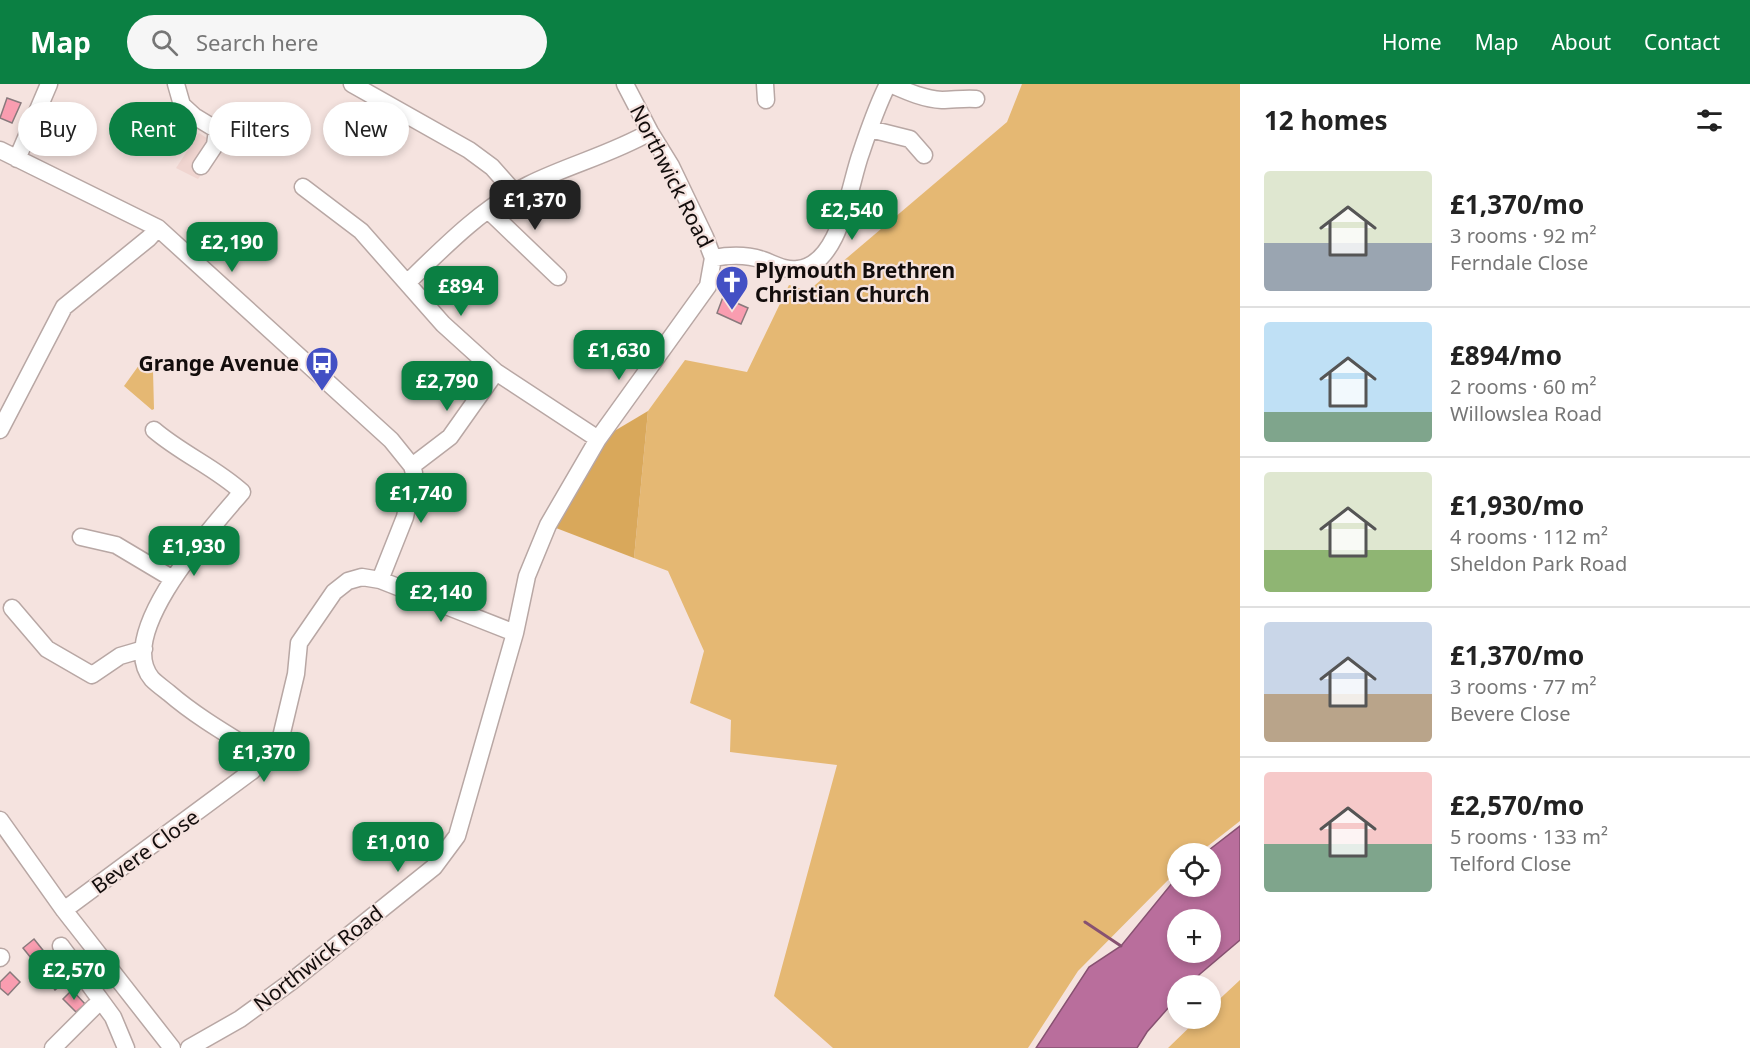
<!DOCTYPE html>
<html lang="en">
<head>
<meta charset="utf-8">
<style>
	:root { --surface:#fff; --page:#f6f6f6; --text:#222; --muted:#767676; --line:#e0e0e0; --accent:#0b8043 }
	body { margin:0; font-family:"Noto Sans",sans-serif; background:var(--page); color:var(--text); height:100vh; display:flex; flex-direction:column; font-size:22px; white-space:nowrap }
	* { box-sizing:border-box; margin:0 }
	p { font-size:20px; color:var(--muted) }
	.icon { flex:none; width:33px; height:33px; fill:none; stroke:currentColor; stroke-width:2; stroke-linecap:round; stroke-linejoin:round }
	.map { position:relative; flex:1; overflow:hidden }
	.side { display:flex; flex-direction:column; background:var(--surface); width:510px }
	.side>* { flex:none }
	.hud { position:absolute; left:18px; top:18px; width:570px; height:54px; display:flex; gap:12px }
	.buttons { position:absolute; left:1167px; top:759px; display:grid; gap:12px }
	.buttons a { display:grid; place-items:center; width:54px; height:54px; border-radius:50%; background:var(--surface); box-shadow:0 3px 9px #0003; font-size:30px }
	.price { position:absolute; translate:-50% -51px; padding:0 14px; border-radius:12px; background:var(--accent); color:#fff; font-size:20px; line-height:39px; filter:drop-shadow(0 2px 3px #0008) }
	.price::after { content:''; position:absolute; left:50%; top:36px; width:18px; height:14px; margin-left:-9px; background:inherit; clip-path:polygon(0 0,100% 0,50% 100%) }
	.price.on { background:#222; color:#fff }
	ul { padding:0; list-style:none }
	li { display:flex; align-items:center; gap:18px; height:150px; padding:0 24px }
	li+li { border-top:2px solid var(--line) }
	li span { display:grid; place-items:center; flex:none; width:168px; height:120px; border-radius:6px; color:#555 }
	li>.icon { margin-inline-start:auto }
	span .icon { width:72px; height:72px; fill:#fffc; stroke-width:1 }
	li b { font-size:26px }
	h2 { display:flex; justify-content:space-between; align-items:center; height:72px; padding:0 24px; font-size:26px }
	.pill { padding:0 21px; border-radius:27px; background:var(--surface); box-shadow:0 3px 9px #0003; font-size:21px; line-height:54px }
	.pill.on { background:var(--accent); color:#fff }
	header { display:flex; align-items:center; gap:36px; box-sizing:border-box; height:84px; padding:0 30px; background:var(--accent); color:#fff }
	header strong { font-size:28px }
	nav { display:flex; gap:33px; margin-inline-start:auto; font-size:21px }
	.search { width:420px; height:54px; background:var(--page); display:flex; align-items:center; gap:15px; box-sizing:border-box; padding:0 21px; border-radius:33px; color:var(--muted); font-size:22px }
	main { display:flex; flex:1; min-height:0 }
	.map>svg:first-child { display:block }
	.built { fill:#f0d5d0 }
	.green { fill:#e5b873 }
	.forest { fill:#d9a85b }
	.water { fill:#b96e9c; stroke:#875171; stroke-width:1.5; fill-rule:evenodd }
	.lines { fill:none; stroke-linecap:round; stroke-linejoin:round }
	.stream { stroke:#875171; stroke-width:3 }
	.building { fill:#f99db0; stroke:#89797c; stroke-width:1.5 }
	.minor-casing { stroke:#b8a7a4; stroke-width:19 }
	.minor { stroke:#fff; stroke-width:16 }
	.labels { text-anchor:middle; dominant-baseline:central; stroke-width:4.5; stroke-linejoin:round; paint-order:stroke }
	.street-label { font-size:21px; fill:#130d0c; stroke:#f5e3df }
	.poi-label { font-size:21px; font-weight:bold; fill:#130d0c; stroke:#f5e3df; text-anchor:start }
</style>
</head>
<body>
<header>
<strong>Map</strong>
<div class="search"><svg class="icon" aria-label="search" viewBox="0 0 24 24"><circle cx="10" cy="10" r="6"/><path d="M15 15l6 6"/></svg>Search here</div>
<nav><a>Home</a><a>Map</a><a>About</a><a>Contact</a></nav>
</header>
<main>
<div class="map">
<svg width="1240" height="964" viewBox="0 0 1240 964">
	<rect width="100%" height="100%" fill="#f5e3df"/>
	<path class="built" d="M199,49L217,61L204,87L198,95L176,84Z"/>
	<path class="green" d="M1022,0H1240V737L1199,769L1178,770L1177,787L1078,887L1028,964H833L774,912L837,681L730,668L731,636L690,619L704,567L668,487L634,474L648,327L685,276L747,288L789,201L808,207L1007,38Z
		M142,277L153,286L154,325L152,326L124,302Z
		M1240,896V964H1168L1198,935L1210,934L1211,923Z"/>
	<path class="forest" d="M648,327L634,474L556,444L611,349Z"/>
	<path class="water" d="M1240,742V856L1200,890L1189,901L1178,902L1177,914L1147,948L1137,964H1036L1089,883L1121,862L1177,793L1178,802H1210V770L1205,769ZM1178,836H1210V868H1178Z"/>
	<g class="lines">
		<path class="stream" d="M1085,838L1121,862"/>
	</g>
	<path class="building" d="M7,14L21,19L12,39L0,34Z
		M723,213L748,224L741,240L717,229Z
		M34,855L46,870L35,879L23,864Z
		M49,875L65,898L55,906L38,883Z
		M10,888L20,898L8,911L0,904V898Z
		M72,906L85,920L76,928L63,915Z"/>
	<g class="lines">
		<g class="minor-casing">
			<path id="minor" d="M176,0L182,21L194,32L217,46L215,61L201,82
				M352,0L469,66L492,83L515,109
				M765,0L766,16
				M890,0C906,7 923,15 942,16C954,16 964,14 976,15
				M870,45L910,55L924,71
				M0,66L158,144L391,356L412,382L414,389L405,433L380,496
				M17,75L49,0
				M303,103L361,147L443,240L496,288L598,355
				M488,126L558,193
				M713,174C729,171 746,170 763,176C774,180 785,187 798,185C841,180 849,101 861,69C869,45 877,22 888,0
				M408,198C445,162 481,125 528,101C568,81 612,70 650,48
				M0,346L64,223L149,154L158,144
				M154,346C182,370 216,384 242,408C214,441 113,550 152,595C157,600 164,605 169,609C198,634 232,653 264,673
				M412,382L450,353L496,288
				M81,453L116,461L173,495
				M12,524L47,565L92,591L120,572L144,565
				M0,736L64,826L172,964
				M64,826L252,687L281,653L296,590L299,559L334,508L348,497L362,493L380,496L515,549
				M61,862L113,933L126,964
				M0,874L1,873
				M53,964L94,923L102,918
				M189,964L240,935L292,897L434,783L457,752L515,549L527,492L548,441L598,355L708,202L713,174L705,153L671,82L650,48L625,0"/>
		</g>
		<use href="#minor" class="minor"/>
	</g>
	<defs>
		<g id="church-pin" transform="scale(1.725)"><path d="M0 17L-7.5 6A9.5 9.5 0 1 1 7.5 6Z" fill="#4350c4" stroke="#f5e3df"/><path d="M-1.2-6h2.4v3.5h3.3v2.4h-3.3V6h-2.4V-.1h-3.3v-2.4h3.3Z" fill="#fff"/></g>
		<g id="bus-pin" transform="scale(1.725)"><path d="M0 17L-7.5 6A9.5 9.5 0 1 1 7.5 6Z" fill="#4350c4" stroke="#f5e3df"/><path d="M-5-6H5V4H4V6H2V4H-2V6H-4V4H-5ZM-3.5-4V0h7V-4ZM-3.5 1.2v1.5H-2V1.2ZM2 1.2v1.5H3.5V1.2Z" fill="#fff"/></g>
	</defs>
	<g fill-rule="evenodd">
		<use href="#church-pin" x="732" y="198"/>
		<use href="#bus-pin" x="322" y="279"/>
	</g>
	<g class="labels">
		<g class="street-label">
			<text transform="translate(672 92) rotate(63)">Northwick Road</text>
			<text transform="translate(145 767) rotate(-36)">Bevere Close</text>
			<text transform="translate(318 874) rotate(-38)">Northwick Road</text>
		</g>
		<g class="poi-label">
			<text x="755" y="186">Plymouth Brethren<tspan x="755" dy="24">Christian Church</tspan></text>
			<text x="299" y="279" text-anchor="end">Grange Avenue</text>
		</g>
	</g>
</svg>
<div class="buttons">
<a><svg class="icon" aria-label="locate" viewBox="0 0 24 24"><circle cx="12" cy="12" r="6"/><path d="M12 2v4M12 18v4M2 12h4M18 12h4"/></svg></a>
<a>+</a>
<a>−</a>
</div>
<b class="price on" style="left:535px;top:147px">£1,370</b>
<b class="price" style="left:852px;top:157px">£2,540</b>
<b class="price" style="left:232px;top:189px">£2,190</b>
<b class="price" style="left:461px;top:233px">£894</b>
<b class="price" style="left:619px;top:297px">£1,630</b>
<b class="price" style="left:447px;top:328px">£2,790</b>
<b class="price" style="left:421px;top:440px">£1,740</b>
<b class="price" style="left:194px;top:493px">£1,930</b>
<b class="price" style="left:441px;top:539px">£2,140</b>
<b class="price" style="left:264px;top:699px">£1,370</b>
<b class="price" style="left:398px;top:789px">£1,010</b>
<b class="price" style="left:74px;top:917px">£2,570</b>
<div class="hud">
<a class="pill">Buy</a>
<a class="pill on">Rent</a>
<a class="pill">Filters</a>
<a class="pill">New</a>
</div>
</div>
<section class="side">
<h2>12 homes<svg class="icon" aria-label="filters" viewBox="0 0 24 24"><path d="M4 7h16M4 17h16"/><circle cx="9" cy="7" r="2"/><circle cx="15" cy="17" r="2"/></svg></h2>
<ul>
<li><span style="background:linear-gradient(#dfe7d0 60%,#9aa5b1 0)"><svg class="icon" aria-label="home" viewBox="0 0 24 24"><path d="M3 11l9-7 9 7M6 9v11h12V9"/></svg></span><div><b>£1,370/mo</b><p>3 rooms · 92 m²</p><p>Ferndale Close</p></div></li>
<li><span style="background:linear-gradient(#bfe0f5 75%,#7fa58c 0)"><svg class="icon" aria-label="home" viewBox="0 0 24 24"><path d="M3 11l9-7 9 7M6 9v11h12V9"/></svg></span><div><b>£894/mo</b><p>2 rooms · 60 m²</p><p>Willowslea Road</p></div></li>
<li><span style="background:linear-gradient(#dfe7d0 65%,#8fb573 0)"><svg class="icon" aria-label="home" viewBox="0 0 24 24"><path d="M3 11l9-7 9 7M6 9v11h12V9"/></svg></span><div><b>£1,930/mo</b><p>4 rooms · 112 m²</p><p>Sheldon Park Road</p></div></li>
<li><span style="background:linear-gradient(#c9d6e8 60%,#b9a48a 0)"><svg class="icon" aria-label="home" viewBox="0 0 24 24"><path d="M3 11l9-7 9 7M6 9v11h12V9"/></svg></span><div><b>£1,370/mo</b><p>3 rooms · 77 m²</p><p>Bevere Close</p></div></li>
<li><span style="background:linear-gradient(#f6c9c9 60%,#7fa58c 0)"><svg class="icon" aria-label="home" viewBox="0 0 24 24"><path d="M3 11l9-7 9 7M6 9v11h12V9"/></svg></span><div><b>£2,570/mo</b><p>5 rooms · 133 m²</p><p>Telford Close</p></div></li>
</ul>
</section>
</main>
</body>
</html>
